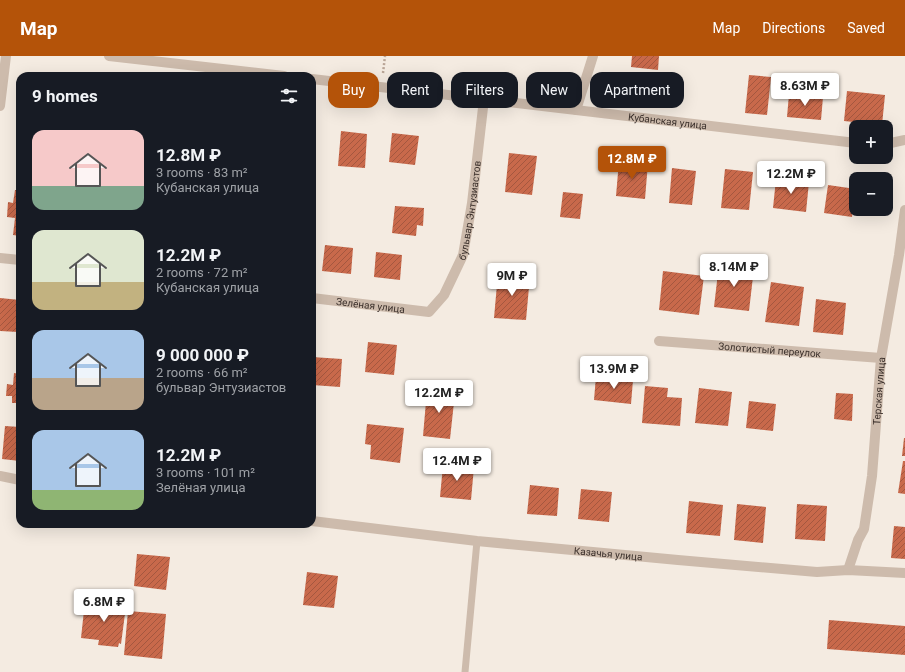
<!DOCTYPE html>
<html lang="en">
<head>
<meta charset="utf-8">
<style>
	:root { --surface:#171b24; --page:#20242c; --text:#f1f3f6; --muted:#9ea1a6; --accent:#b45309 }
	body { margin:0; font-family:Roboto,sans-serif; background:var(--page); color:var(--text); height:100vh; display:flex; flex-direction:column; font-size:15px; white-space:nowrap }
	* { box-sizing:border-box; margin:0 }
	p { font-size:13px; color:var(--muted) }
	.icon { flex:none; width:22px; height:22px; fill:none; stroke:currentColor; stroke-width:2; stroke-linecap:round; stroke-linejoin:round }
	.map { position:relative; flex:1; overflow:hidden }
	.drawer { position:absolute; left:16px; top:16px; width:300px; height:456px; display:flex; flex-direction:column; background:var(--surface); border-radius:12px; box-shadow:0 4px 16px #0002 }
	.drawer>* { flex:none }
	.banner { position:absolute; left:328px; top:16px; width:380px; height:36px; display:flex; gap:8px }
	.controls { position:absolute; left:849px; top:64px; display:grid; gap:8px }
	.controls a { display:grid; place-items:center; width:44px; height:44px; border-radius:8px; background:var(--surface); box-shadow:0 4px 16px #0002; font-size:20px }
	.price { position:absolute; translate:-50% -34px; padding:0 9px; border-radius:4px; background:#fff; color:#222; font-size:13px; line-height:26px; filter:drop-shadow(0 1px 2px #0008) }
	.price::after { content:''; position:absolute; left:50%; top:24px; width:12px; height:9px; margin-left:-6px; background:inherit; clip-path:polygon(0 0,100% 0,50% 100%) }
	.price.active { background:var(--accent); color:#fff }
	ul { padding:0; list-style:none }
	li { display:flex; align-items:center; gap:12px; height:100px; padding:0 16px }
	li span { display:grid; place-items:center; flex:none; width:112px; height:80px; border-radius:12px; color:#555 }
	li>.icon { margin-inline-start:auto }
	span .icon { width:48px; height:48px; fill:#fffc; stroke-width:1 }
	li b { font-size:17px }
	h2 { display:flex; justify-content:space-between; align-items:center; height:48px; padding:0 16px; font-size:17px }
	.tag { padding:0 14px; border-radius:12px; background:var(--surface); box-shadow:0 4px 16px #0002; font-size:14px; line-height:36px }
	.tag.active { background:var(--accent); color:#fff }
	header { display:flex; align-items:center; gap:24px; box-sizing:border-box; height:56px; padding:0 20px; background:var(--accent); color:#fff }
	header strong { font-size:19px }
	nav { display:flex; gap:22px; margin-inline-start:auto; font-size:14px }
	.map>svg:first-child { display:block }
	.building { fill:url(#building-hatch) }
	.lines { fill:none; stroke-linecap:round; stroke-linejoin:round }
	.path { stroke:#b9a596; stroke-width:2.5; stroke-dasharray:2 2; stroke-linecap:butt }
	.service { stroke:#cdbbac; stroke-width:7 }
	.minor { stroke:#cdbbac; stroke-width:10 }
	.tertiary { stroke:#cdbbac; stroke-width:10 }
	.labels { text-anchor:middle; dominant-baseline:central; stroke-width:3; stroke-linejoin:round; paint-order:stroke }
	.street-label { font-size:10px; fill:#3b302b; stroke:#fbf5ee }
</style>
</head>
<body>
<header>
<strong>Map</strong>
<nav><a>Map</a><a>Directions</a><a>Saved</a></nav>
</header>
<div class="map">
<svg width="905" height="616" viewBox="0 0 905 616">
	<defs>
		<pattern id="building-hatch" width="6" height="6" patternUnits="userSpaceOnUse"><rect width="6" height="6" fill="#c8694b"/><path d="M-1 1l2-2M0 6l6-6M5 7l2-2" fill="none" stroke="#a4573f"/></pattern>
	</defs>
	<rect width="100%" height="100%" fill="#f4ebe1"/>
	<path class="building" d="M632,0H659L658,14L631,11Z
		M749,19L771,21L767,59L745,57Z
		M847,35L885,39L882,69L844,65Z
		M789,38L823,41L821,64L787,61Z
		M341,75L367,78L365,112L338,110Z
		M392,77L419,80L415,109L389,106Z
		M509,97L537,100L532,139L505,136Z
		M619,105L648,107L645,143L616,140Z
		M672,112L696,115L692,149L669,147Z
		M725,113L753,116L749,154L721,152Z
		M776,123L809,126L806,156L773,152Z
		M828,129L856,133L852,161L824,157Z
		M15,134H20V180L13,179L15,162L7,161L8,146L13,147Z
		M563,136L583,138L580,163L560,161Z
		M395,150L424,152L423,170L417,169L416,180L392,177Z
		M325,189L353,192L351,218L322,215Z
		M376,196L402,199L400,224L374,221Z
		M719,208L754,212L749,255L714,251Z
		M663,215L704,220L699,259L659,254Z
		M498,217L530,220L526,264L494,262Z
		M771,226L804,231L799,270L765,266Z
		M0,242L20,244V261L18,276L0,275Z
		M816,243L846,247L843,279L813,276Z
		M368,286L397,289L394,319L365,316Z
		M312,301L342,303L340,331L312,329Z
		M14,317L20,318V347H12V340H6L7,328L13,329Z
		M596,320L633,324L631,348L594,344Z
		M645,330L668,332L667,341L682,342L680,370L642,367Z
		M699,332L732,336L728,370L695,367Z
		M427,334L455,337L450,383L423,380Z
		M836,337L853,338L852,365L834,363Z
		M749,345L776,348L773,375L746,372Z
		M367,368L404,372L400,407L370,403L371,389L365,388Z
		M5,370L20,371V405L2,403Z
		M904,382H905V400H902Z
		M903,405H905V438L898,437Z
		M443,409L474,411L471,444L440,441Z
		M530,429L559,432L557,460L527,458Z
		M581,433L612,436L609,466L578,463Z
		M689,445L723,449L720,480L686,477Z
		M737,448L766,451L763,487L734,484Z
		M797,448L827,450L825,485L795,483Z
		M894,470L905,471V503L891,502Z
		M137,498L170,501L166,534L134,530Z
		M307,516L338,520L334,552L303,549Z
		M85,545L126,550L121,588L119,587L118,591L98,589L99,584L81,582Z
		M128,555L166,558L162,603L124,599Z
		M829,564L905,570V599L827,593Z"/>
	<g class="lines">
		<path class="path" d="M383,17L385,0"/>
		<path class="service" d="M465,616L477,485"/>
		<g class="minor">
			<path d="M109,0L284,20"/>
			<path id="s1" d="M312,23L856,87"/>
			<path d="M576,54L593,0"/>
			<path d="M886,88L905,84"/>
			<path d="M0,202L20,204"/>
			<path id="s2" d="M312,242L429,256L444,239L463,199L472,147L484,43"/>
			<path id="s3" d="M659,285L881,302"/>
			<path d="M0,420L20,424"/>
			<path id="s4" d="M312,465L477,485L678,504L817,516L848,514L905,517"/>
			<path id="s5" d="M848,514L858,484L864,473L872,420L881,302L899,199L905,154"/>
		</g>
		<path class="tertiary" d="M0,50L6,0"/>
	</g>
	<g class="labels">
		<g class="street-label">
			<text stroke="none"><textPath href="#s1" startOffset="358">Кубанская улица</textPath></text>
			<text stroke="none"><textPath href="#s2" startOffset="230">бульвар Энтузиастов</textPath></text>
			<text stroke="none"><textPath href="#s2" startOffset="59">Зелёная улица</textPath></text>
			<text stroke="none"><textPath href="#s3" startOffset="111">Золотистый переулок</textPath></text>
			<text stroke="none"><textPath href="#s5" startOffset="183">Терская улица</textPath></text>
			<text stroke="none"><textPath href="#s4" startOffset="298">Казачья улица</textPath></text>
		</g>
	</g>
</svg>
<div class="controls">
<a>+</a>
<a>−</a>
</div>
<b class="price" style="left:805px;top:51px">8.63M ₽</b>
<b class="price active" style="left:632px;top:124px">12.8M ₽</b>
<b class="price" style="left:791px;top:139px">12.2M ₽</b>
<b class="price" style="left:734px;top:232px">8.14M ₽</b>
<b class="price" style="left:512px;top:241px">9M ₽</b>
<b class="price" style="left:614px;top:334px">13.9M ₽</b>
<b class="price" style="left:439px;top:358px">12.2M ₽</b>
<b class="price" style="left:457px;top:426px">12.4M ₽</b>
<b class="price" style="left:104px;top:567px">6.8M ₽</b>
<div class="banner">
<a class="tag active">Buy</a>
<a class="tag">Rent</a>
<a class="tag">Filters</a>
<a class="tag">New</a>
<a class="tag">Apartment</a>
</div>
<section class="drawer">
<h2>9 homes<svg class="icon" aria-label="filters" viewBox="0 0 24 24"><path d="M4 7h16M4 17h16"/><circle cx="9" cy="7" r="2"/><circle cx="15" cy="17" r="2"/></svg></h2>
<ul>
<li><span style="background:linear-gradient(#f6c9c9 70%,#7fa58c 0)"><svg class="icon" aria-label="home" viewBox="0 0 24 24"><path d="M3 11l9-7 9 7M6 9v11h12V9"/></svg></span><div><b>12.8M ₽</b><p>3 rooms · 83 m²</p><p>Кубанская улица</p></div></li>
<li><span style="background:linear-gradient(#dfe7d0 65%,#c2b280 0)"><svg class="icon" aria-label="home" viewBox="0 0 24 24"><path d="M3 11l9-7 9 7M6 9v11h12V9"/></svg></span><div><b>12.2M ₽</b><p>2 rooms · 72 m²</p><p>Кубанская улица</p></div></li>
<li><span style="background:linear-gradient(#a9c7e8 60%,#b9a48a 0)"><svg class="icon" aria-label="home" viewBox="0 0 24 24"><path d="M3 11l9-7 9 7M6 9v11h12V9"/></svg></span><div><b>9 000 000 ₽</b><p>2 rooms · 66 m²</p><p>бульвар Энтузиастов</p></div></li>
<li><span style="background:linear-gradient(#a9c7e8 75%,#8fb573 0)"><svg class="icon" aria-label="home" viewBox="0 0 24 24"><path d="M3 11l9-7 9 7M6 9v11h12V9"/></svg></span><div><b>12.2M ₽</b><p>3 rooms · 101 m²</p><p>Зелёная улица</p></div></li>
</ul>
</section>
</div>
</body>
</html>
